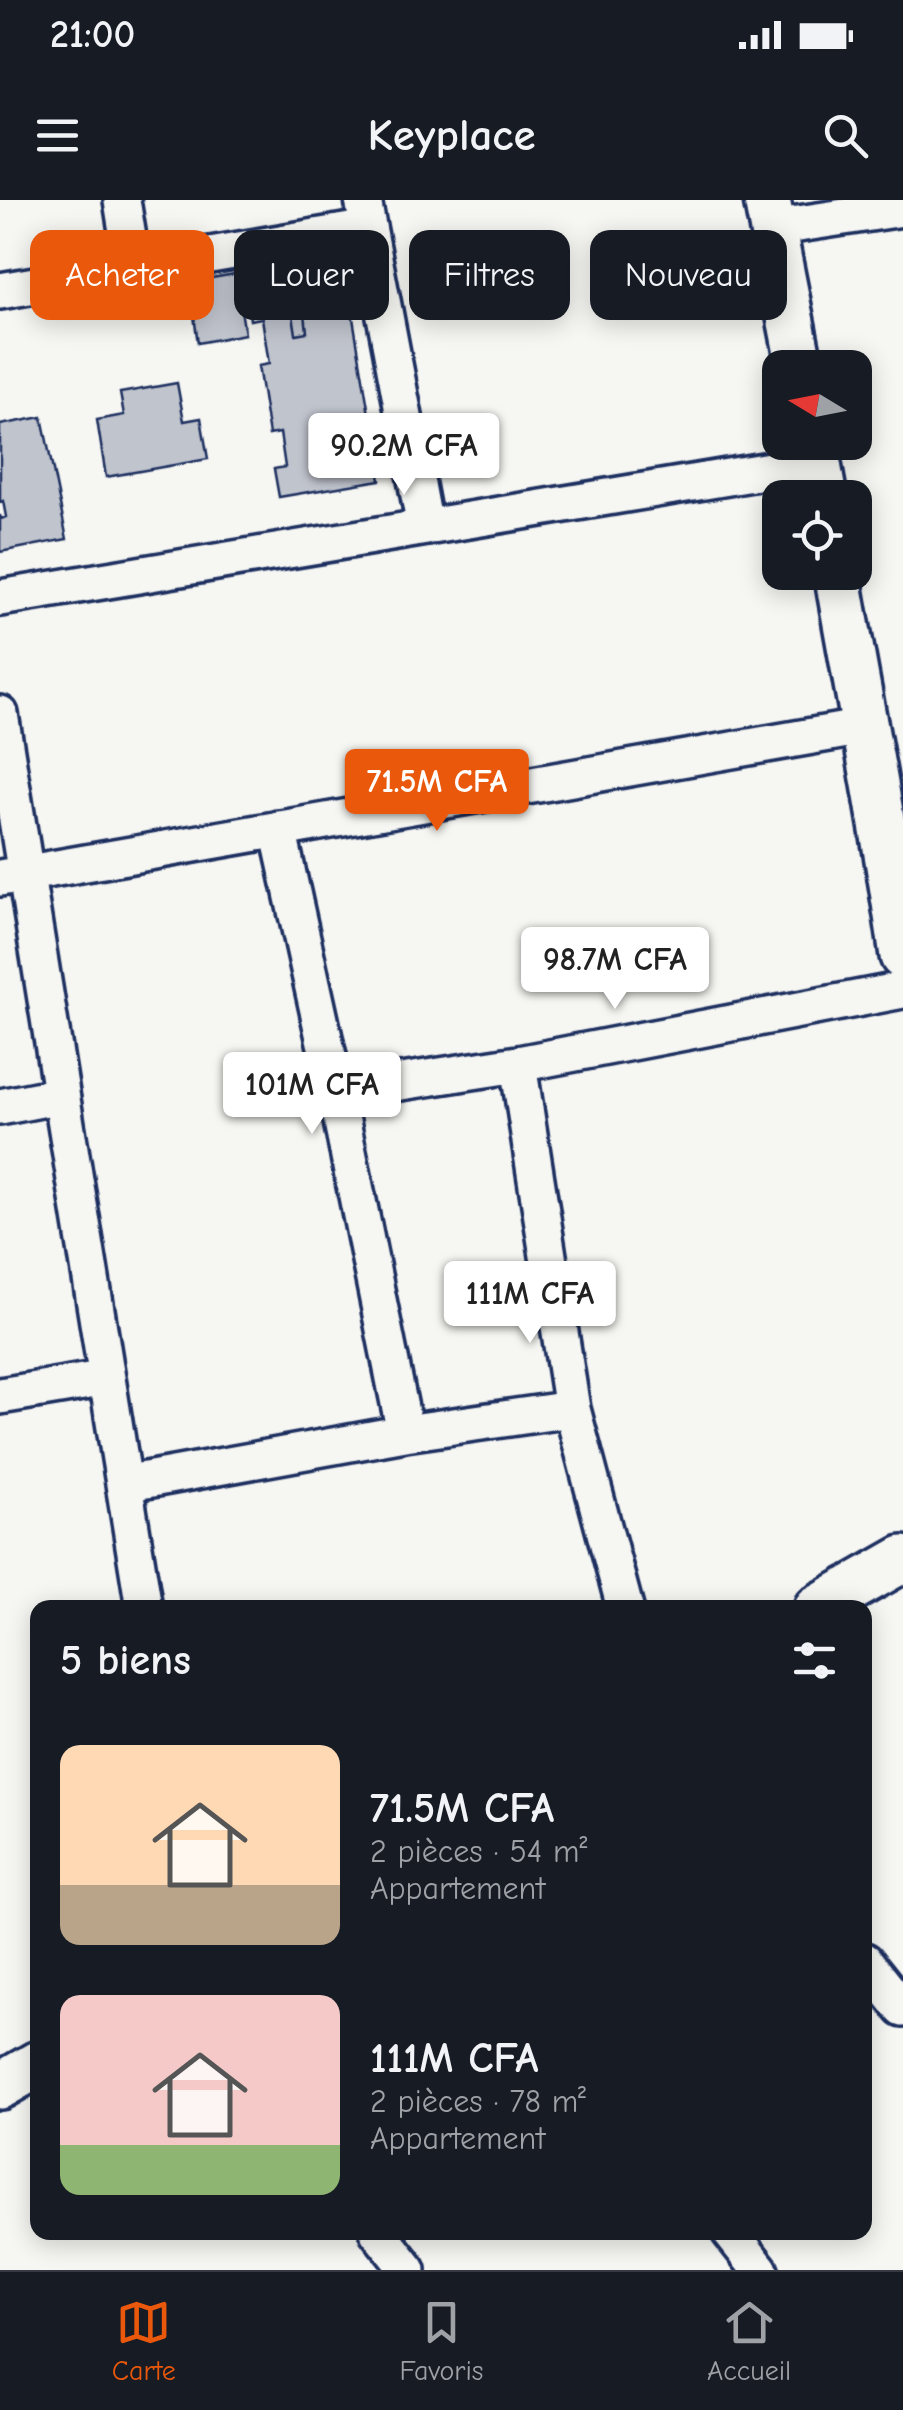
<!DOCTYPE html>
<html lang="fr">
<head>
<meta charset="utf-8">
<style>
	:root { --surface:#171b24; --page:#20242c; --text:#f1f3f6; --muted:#9ea1a6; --line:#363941; --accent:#ea580c }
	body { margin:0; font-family:"Comic Neue",sans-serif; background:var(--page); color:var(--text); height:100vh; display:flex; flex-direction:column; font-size:38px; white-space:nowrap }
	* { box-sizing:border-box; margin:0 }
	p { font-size:32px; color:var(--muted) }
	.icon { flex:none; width:55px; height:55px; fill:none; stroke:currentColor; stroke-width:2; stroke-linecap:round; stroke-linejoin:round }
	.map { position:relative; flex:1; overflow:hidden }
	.panel { position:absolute; left:30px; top:1400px; width:842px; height:640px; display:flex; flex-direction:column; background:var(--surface); border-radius:20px; box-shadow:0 5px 25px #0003 }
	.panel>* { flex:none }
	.banner { position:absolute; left:30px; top:30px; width:845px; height:90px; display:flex; gap:20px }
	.needle { width:65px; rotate:280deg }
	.tools { position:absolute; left:762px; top:150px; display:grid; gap:20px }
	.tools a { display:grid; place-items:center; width:110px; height:110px; border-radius:20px; background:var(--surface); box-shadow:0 5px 25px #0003; font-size:50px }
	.price { position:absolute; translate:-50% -85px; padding:0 22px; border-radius:10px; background:#fff; color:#222; font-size:32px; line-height:65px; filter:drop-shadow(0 2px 5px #0008) }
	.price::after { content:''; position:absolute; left:50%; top:60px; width:30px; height:22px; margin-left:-15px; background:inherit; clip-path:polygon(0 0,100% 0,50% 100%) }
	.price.current { background:var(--accent); color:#fff }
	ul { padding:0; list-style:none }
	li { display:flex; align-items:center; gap:30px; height:250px; padding:0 30px }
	li span { display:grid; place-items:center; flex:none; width:280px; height:200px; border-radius:20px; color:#555 }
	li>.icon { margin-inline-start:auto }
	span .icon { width:120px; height:120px; fill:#fffc; stroke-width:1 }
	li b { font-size:42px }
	h2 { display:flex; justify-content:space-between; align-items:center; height:120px; padding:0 30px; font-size:42px }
	.pill { padding:0 35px; border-radius:20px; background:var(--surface); box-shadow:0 5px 25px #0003; font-size:35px; line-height:90px }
	.pill.current { background:var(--accent); color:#fff }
	.status { display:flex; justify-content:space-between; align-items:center; height:70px; padding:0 50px; background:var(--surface); direction:ltr }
	.status svg { height:28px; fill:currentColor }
	header { display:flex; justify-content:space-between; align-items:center; height:130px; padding:0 30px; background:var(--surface); font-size:45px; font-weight:800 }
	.dock { display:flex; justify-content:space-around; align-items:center; height:140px; border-top:2px solid var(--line); background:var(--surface); font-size:28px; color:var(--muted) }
	.dock a { display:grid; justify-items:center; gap:5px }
	.dock .current { color:var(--accent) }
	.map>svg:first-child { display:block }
	.building { fill:#c0c4cd; stroke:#1b2f5e; stroke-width:2.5; fill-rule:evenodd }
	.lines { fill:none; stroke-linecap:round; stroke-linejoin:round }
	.minor-casing { stroke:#1b2f5e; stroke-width:42 }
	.major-casing { stroke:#1b2f5e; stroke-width:52 }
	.minor { stroke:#f6f6f2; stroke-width:35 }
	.major { stroke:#f6f6f2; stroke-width:45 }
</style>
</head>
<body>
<div class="status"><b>21:00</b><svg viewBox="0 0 49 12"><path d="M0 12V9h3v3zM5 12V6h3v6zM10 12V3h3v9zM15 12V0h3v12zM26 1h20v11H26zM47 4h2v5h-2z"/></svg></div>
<header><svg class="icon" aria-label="menu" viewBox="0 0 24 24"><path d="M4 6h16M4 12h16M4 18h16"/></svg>Keyplace<svg class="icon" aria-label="search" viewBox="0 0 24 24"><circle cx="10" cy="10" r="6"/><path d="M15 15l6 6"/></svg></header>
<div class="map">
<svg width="903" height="2070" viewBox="0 0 903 2070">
	<rect width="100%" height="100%" fill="#f6f6f2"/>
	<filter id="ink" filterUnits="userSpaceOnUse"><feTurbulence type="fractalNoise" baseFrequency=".01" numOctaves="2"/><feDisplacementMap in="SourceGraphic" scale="20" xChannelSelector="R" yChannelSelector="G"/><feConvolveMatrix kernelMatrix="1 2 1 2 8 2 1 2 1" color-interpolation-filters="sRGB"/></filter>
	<g filter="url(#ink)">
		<path class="building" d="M345,70L380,280L279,297L274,269L285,267L280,233L269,235L258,166L269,164L262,118L250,120L245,87ZM335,82L338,97L326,99L323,84ZM305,113L307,132L296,134L293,115Z
			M235,74L245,134L198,143L189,82Z
			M335,82L338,97L326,99L323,84Z
			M305,113L307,132L296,134L293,115Z
			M177,183L184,221L201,218L208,259L106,277L97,220L124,215L120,193Z
			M42,217L67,339L0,352V315L1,319L6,317L3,301L0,302V225Z"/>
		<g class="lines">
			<g class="minor-casing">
				<path id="minor" d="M122,0L133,69
					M363,0L425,327
					M772,28L903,8
					M0,91C123,71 245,48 368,28
					M0,398L818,262
					M0,514L144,1408
					M278,629L336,892L405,1233
					M0,678L864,527
					M518,864L572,1209L625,1408
					M336,892L518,864L903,790
					M0,907L61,895
					M0,1196L107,1178
					M124,1284L405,1233L572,1209
					M865,1761L903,1809
					M378,2032L408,2070
					M730,2032L760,2070"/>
			</g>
			<g class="major-casing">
				<path id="major" d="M767,0L800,168
					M814,242L824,298
					M837,372C859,500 885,627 903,756
					M817,1408L903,1359
					M0,1886L38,1864"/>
			</g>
			<use href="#minor" class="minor"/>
			<use href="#major" class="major"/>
		</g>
	</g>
</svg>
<div class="tools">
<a><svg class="needle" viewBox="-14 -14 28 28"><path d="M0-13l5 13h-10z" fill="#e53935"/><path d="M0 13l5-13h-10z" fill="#9ea1a6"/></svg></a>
<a><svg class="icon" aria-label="locate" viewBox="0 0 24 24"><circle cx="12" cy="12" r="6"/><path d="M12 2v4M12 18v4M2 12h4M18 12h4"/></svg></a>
</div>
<b class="price" style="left:404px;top:298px">90.2M CFA</b>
<b class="price current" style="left:437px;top:634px">71.5M CFA</b>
<b class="price" style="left:615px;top:812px">98.7M CFA</b>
<b class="price" style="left:312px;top:937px">101M CFA</b>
<b class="price" style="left:530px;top:1146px">111M CFA</b>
<div class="banner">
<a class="pill current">Acheter</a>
<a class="pill">Louer</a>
<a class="pill">Filtres</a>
<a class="pill">Nouveau</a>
</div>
<section class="panel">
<h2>5 biens<svg class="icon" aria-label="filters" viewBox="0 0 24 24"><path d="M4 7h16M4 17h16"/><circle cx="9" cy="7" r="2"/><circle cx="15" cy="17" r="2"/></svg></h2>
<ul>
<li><span style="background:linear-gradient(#ffd9b3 70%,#b9a48a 0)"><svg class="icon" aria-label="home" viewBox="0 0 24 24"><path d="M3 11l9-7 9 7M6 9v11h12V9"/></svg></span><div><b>71.5M CFA</b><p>2 pièces · 54 m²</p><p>Appartement</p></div></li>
<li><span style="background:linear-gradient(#f6c9c9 75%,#8fb573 0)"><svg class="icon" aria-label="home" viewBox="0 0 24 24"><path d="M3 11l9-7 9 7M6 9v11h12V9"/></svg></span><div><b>111M CFA</b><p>2 pièces · 78 m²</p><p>Appartement</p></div></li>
</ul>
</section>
</div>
<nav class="dock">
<a class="current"><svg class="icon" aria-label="map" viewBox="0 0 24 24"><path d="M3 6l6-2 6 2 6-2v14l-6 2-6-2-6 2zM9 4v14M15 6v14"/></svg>Carte</a>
<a><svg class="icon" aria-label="saved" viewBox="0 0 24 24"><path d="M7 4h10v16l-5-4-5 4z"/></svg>Favoris</a>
<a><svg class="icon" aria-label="home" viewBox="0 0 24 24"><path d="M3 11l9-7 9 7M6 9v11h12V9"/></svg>Accueil</a>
</nav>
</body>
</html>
